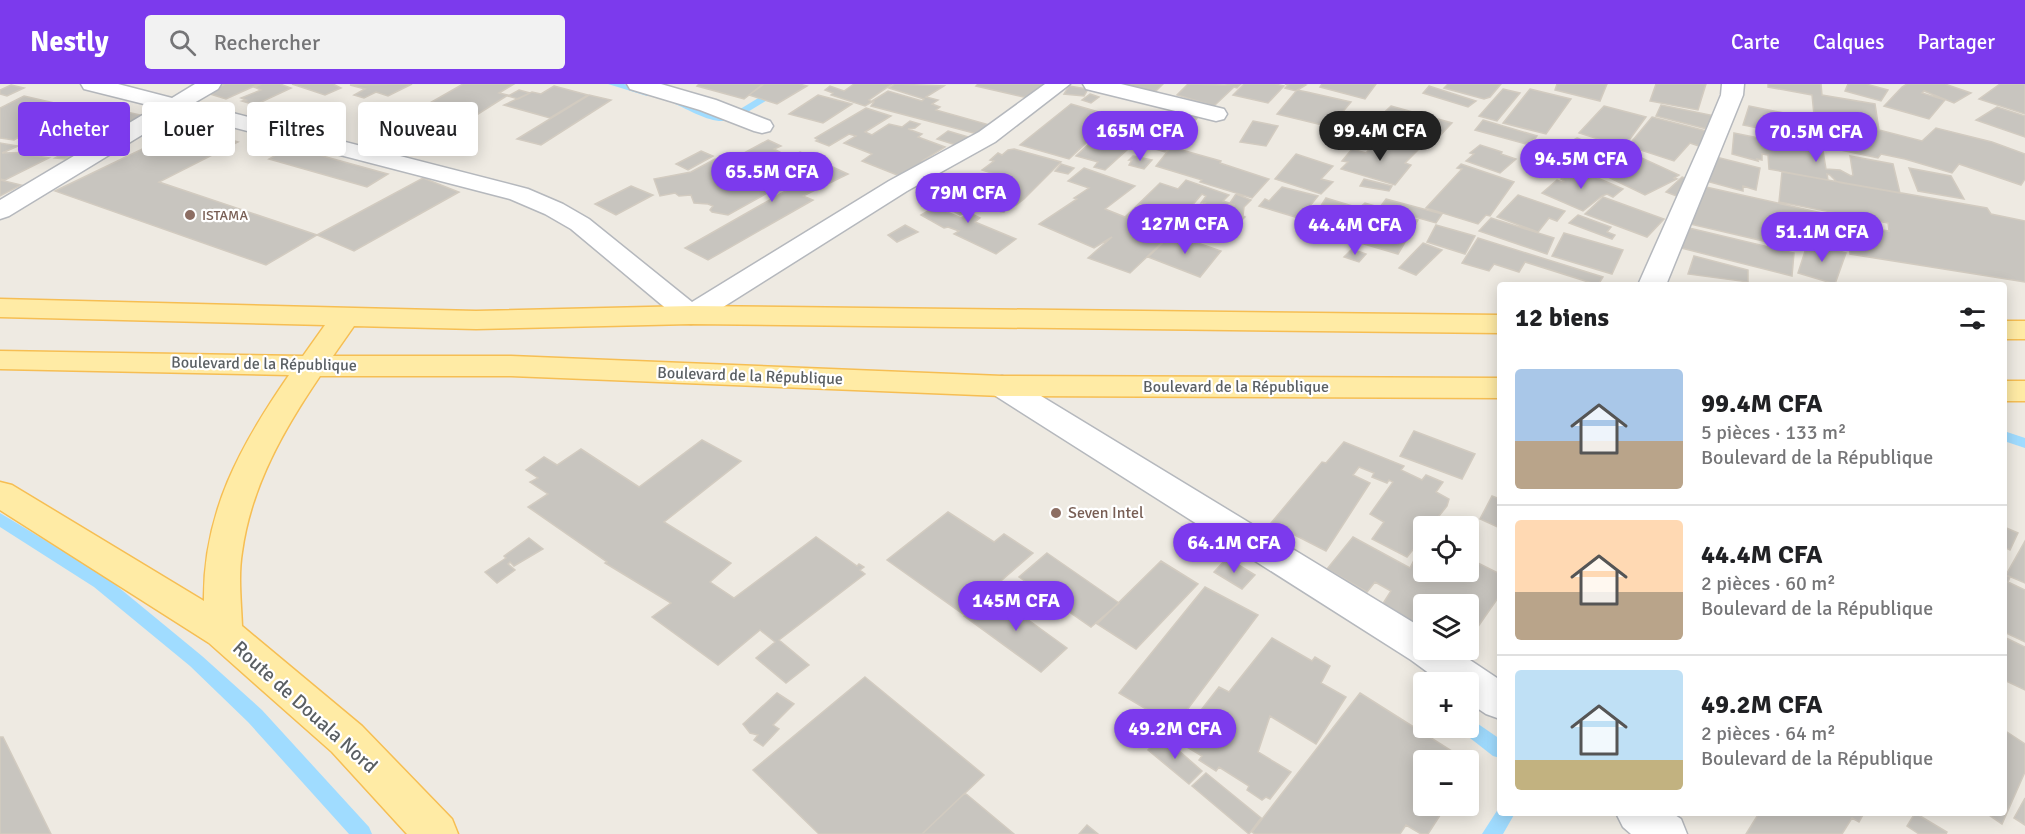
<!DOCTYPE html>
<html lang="fr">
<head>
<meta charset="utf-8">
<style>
	:root { --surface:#fff; --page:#f2f2f2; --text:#202124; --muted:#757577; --line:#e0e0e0; --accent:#7c3aed }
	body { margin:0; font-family:Signika,sans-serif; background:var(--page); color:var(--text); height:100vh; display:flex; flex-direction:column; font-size:22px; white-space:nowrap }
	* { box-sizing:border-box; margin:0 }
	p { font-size:20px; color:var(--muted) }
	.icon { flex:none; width:33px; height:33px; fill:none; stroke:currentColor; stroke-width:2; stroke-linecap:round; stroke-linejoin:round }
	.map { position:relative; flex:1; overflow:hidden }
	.details { position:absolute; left:1497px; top:198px; width:510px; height:534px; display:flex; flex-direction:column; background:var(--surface); border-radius:6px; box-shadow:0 3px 15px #0003 }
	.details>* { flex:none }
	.guide { position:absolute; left:18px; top:18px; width:570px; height:54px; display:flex; gap:12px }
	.controls { position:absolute; left:1413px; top:432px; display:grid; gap:12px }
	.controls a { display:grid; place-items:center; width:66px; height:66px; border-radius:6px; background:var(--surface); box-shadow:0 3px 15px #0003; font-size:30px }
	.price { position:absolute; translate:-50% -51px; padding:0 14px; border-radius:21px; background:var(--accent); color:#fff; font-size:20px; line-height:39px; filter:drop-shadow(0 2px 3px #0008) }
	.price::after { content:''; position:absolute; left:50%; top:36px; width:18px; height:14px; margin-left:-9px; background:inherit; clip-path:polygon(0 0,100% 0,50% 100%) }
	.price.on { background:#222; color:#fff }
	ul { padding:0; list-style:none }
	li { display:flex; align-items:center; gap:18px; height:150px; padding:0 18px }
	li+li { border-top:2px solid var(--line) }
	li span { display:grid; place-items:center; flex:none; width:168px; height:120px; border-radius:6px; color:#555 }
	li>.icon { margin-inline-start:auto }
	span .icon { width:72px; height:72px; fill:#fffc; stroke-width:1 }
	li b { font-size:26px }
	h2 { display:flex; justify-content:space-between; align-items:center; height:72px; padding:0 18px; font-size:26px }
	.chip { padding:0 21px; border-radius:6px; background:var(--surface); box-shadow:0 3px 15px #0003; font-size:21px; line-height:54px }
	.chip.on { background:var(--accent); color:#fff }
	header { display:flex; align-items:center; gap:36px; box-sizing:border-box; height:84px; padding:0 30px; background:var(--accent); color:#fff }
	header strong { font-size:28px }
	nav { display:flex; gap:33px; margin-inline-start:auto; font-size:21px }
	.search { width:420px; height:54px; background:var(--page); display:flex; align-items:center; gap:15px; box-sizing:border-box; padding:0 21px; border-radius:6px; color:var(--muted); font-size:22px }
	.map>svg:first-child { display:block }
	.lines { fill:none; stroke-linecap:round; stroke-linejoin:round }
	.stream { fill:#a0dcff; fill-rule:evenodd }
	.building { fill:#c8c5bf; stroke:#d2cbc0; stroke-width:1.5 }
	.minor-casing { stroke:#b5b8bd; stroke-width:3 }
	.primary-casing { stroke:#f6be53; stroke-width:3 }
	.minor { fill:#fff; fill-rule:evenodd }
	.primary { fill:#ffeba5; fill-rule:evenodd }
	.education-dot { fill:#8d6e63; stroke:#fff; stroke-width:2 }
	.labels { text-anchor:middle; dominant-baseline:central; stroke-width:4.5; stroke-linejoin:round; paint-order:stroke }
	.far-education-label { font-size:14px; fill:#785e54; stroke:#fff; text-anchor:start }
	.street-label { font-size:16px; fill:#5a5f63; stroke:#fff }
	.education-label { font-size:16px; fill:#785e54; stroke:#fff; text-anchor:start }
	.near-street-label { font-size:20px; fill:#5a5f63; stroke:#fff }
</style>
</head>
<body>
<header>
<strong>Nestly</strong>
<div class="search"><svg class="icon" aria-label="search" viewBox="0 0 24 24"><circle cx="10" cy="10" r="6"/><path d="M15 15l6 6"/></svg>Rechercher</div>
<nav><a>Carte</a><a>Calques</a><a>Partager</a></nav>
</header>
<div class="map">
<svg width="2025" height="750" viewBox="0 0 2025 750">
	<rect width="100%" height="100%" fill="#eeeae2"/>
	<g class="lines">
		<path class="stream" d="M608,0H624L652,9L647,12Z
			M781,0H793L746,29L737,27Z
			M679,15L721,32L730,30L735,33C719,45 692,27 675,20L674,18Z
			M2004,347L2025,354V364L2004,357Z
			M0,429L106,493L202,572L262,626L369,743L372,750H349L248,638L190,582L94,503L0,443Z
			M1468,633L1500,655V674L1493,672L1461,647L1460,644H1468Z
			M1500,722V729H1515L1503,750H1482Z"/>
	</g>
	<path class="building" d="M225,0H259L226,15L207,9Z
		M262,0H280L291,4L255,21L242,17L246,16L241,14L261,6L254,3Z
		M292,0H333L341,4L325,11Z
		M412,0L388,12L376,8L364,14L354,11L365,5L350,1Z
		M463,0H514L499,9L508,11L453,46L429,40L452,26L428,20Z
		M699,0H763L744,15L697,2Z
		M764,0H799L807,2L777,20L749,11Z
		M854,0H892L869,16L872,18L865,22L831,11L833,9L825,6L830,2L844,7Z
		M895,0L944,2L926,13L938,16L932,20L940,23L936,26L993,42L981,51L871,22L874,18L872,17L888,7L922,17L924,15L889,4Z
		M978,0H1039L1052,3L1036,16L976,2Z
		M1124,0H1163L1155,8Z
		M1188,0L1224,1L1241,0L1237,4L1234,3L1214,22L1177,11Z
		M1244,0H1275L1284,2L1268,19L1233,11Z
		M1285,0H1303L1306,1L1296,7L1285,4L1288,1Z
		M1322,0H1376L1365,15L1320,3Z
		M1448,0H1501L1490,13L1484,15L1444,4Z
		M1557,0H1607L1600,17L1555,6Z
		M1656,0H1706L1698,26L1650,17Z
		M1768,0H1821L1822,11L1875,20L1879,46L1922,57L1936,44L1992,58L2025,70V95L2021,101L1959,80L1952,89L1905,75L1881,70L1878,74L1821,62L1823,35L1814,31L1812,11L1768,3Z
		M1848,0H1866L1888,6L1881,17L1845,7Z
		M1907,0H1945L1971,9L1954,19L1924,7L1922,9L1945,16L1929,35L1884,22L1902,3Z
		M2000,0H2025V30L1979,15Z
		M11,1L24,4L7,12L0,10V6Z
		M554,2L588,11L550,34L504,21L532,8L541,10Z
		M1069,2L1088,5L1084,12L1064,10Z
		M1429,2L1476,17L1468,23L1423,9Z
		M1503,5L1520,9L1497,37L1479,32Z
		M1530,5L1571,15L1546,50L1503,39Z
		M519,6L530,9L518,15L508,12Z
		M1297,6L1307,8L1351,18L1330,43L1277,30Z
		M1090,10L1099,13L1091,19L1082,16Z
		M589,11L611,16L541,61L517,55Z
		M818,11L852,20L823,39L789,30Z
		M24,12L72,23L14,56L0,54V24Z
		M1071,20L1113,32L1105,38L1138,48L1147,41L1156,43L1179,21L1203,28L1165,68L1098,48L1069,75L1020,61Z
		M1661,21L1720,33L1715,47L1656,32Z
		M1391,22L1452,39L1432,60L1370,42Z
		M1604,22L1646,33L1624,63L1579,49Z
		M1749,22L1819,36L1816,56L1743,41Z
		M1997,23L2025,32V53L1976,36Z
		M866,24L891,32L865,48L872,51L889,40L902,43L910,37L920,40L915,44L908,45L922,50L918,53L945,63L922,77L932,81L907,95L862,77L872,70L844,59L856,52L849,50L829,62L816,57L818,56L815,54Z
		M122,27L145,32L65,75L55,74L77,62L49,56L97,30L110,33Z
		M1652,33L1710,48L1699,62L1690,59L1674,77L1628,62Z
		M1483,36L1537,52L1530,61L1475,46Z
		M1253,37L1278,42L1266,62L1240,58Z
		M188,43L238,58L159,98L317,151L266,181L55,107Z
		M948,47L972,54L962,63L937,55Z
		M1734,49L1823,67L1826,85L1840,86L1851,92L1853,91L1850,72L1893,80L1900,109L1837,98L1830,91L1827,90L1828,96L1769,85L1768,71L1762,70V76L1757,75L1758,77L1732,70Z
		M1095,54L1129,64L1105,86L1094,83L1098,78L1076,72Z
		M1577,54L1609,67L1620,64L1679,91L1674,94L1677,95L1645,111L1600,89L1596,91L1576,83L1578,81L1563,74L1580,66L1566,60Z
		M768,56L781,62L774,65L789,73L759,89L738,79L750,72L744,69Z
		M1377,57L1418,66L1405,79L1411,81L1395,101L1341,85L1348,78L1342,77L1352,65L1366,69Z
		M0,59L18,62L2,69L35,68L30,71L49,74L5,96L0,95Z
		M1480,61L1502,68L1501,70L1516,75L1500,89L1466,77L1474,70L1470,69Z
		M290,63L388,90L367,103L269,75Z
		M1171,63L1221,77L1220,79L1269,95L1252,114L1200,98L1202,96L1156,82Z
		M1014,65L1061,78L1024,115L1016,121H1012L1009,126L1005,125L1004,128L996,127L1003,118L994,115L1014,96L982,86L994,77L990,76L998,69L1002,71L1008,66Z
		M701,67L713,72L688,86L676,80Z
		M800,68L848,90L803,112L813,116L708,176L685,164L789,105L758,90Z
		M1296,70L1333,82L1321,95L1333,98L1321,110L1275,95Z
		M1133,72L1152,76L1144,85L1129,81L1132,76H1129Z
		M1712,72L1760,84L1756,106L1743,102V107L1706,97Z
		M715,75L778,103L728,131L712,128L710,126L713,122L708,120L694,119L691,111L679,112L675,109L660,112L654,95L691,88Z
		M1061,80L1074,84L1068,90L1055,87Z
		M1461,80L1514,98L1490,132L1486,131L1478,140L1426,124L1462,85L1457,84Z
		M1084,84L1135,102L1105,125L1125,133L1160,99L1178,105L1186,96L1229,111L1223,117L1235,121L1230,119L1236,110L1251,116L1244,123L1243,132L1245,133L1221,156L1202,150L1195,156L1174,149L1205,119H1201L1206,112L1202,110L1176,140L1168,137L1160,146L1134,137L1133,138L1170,151L1130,189L1088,174L1112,153L1094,164L1039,140L1077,115L1074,114L1089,104L1068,97Z
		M1909,84L1951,92L1964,115L1918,107Z
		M1579,86L1623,105L1613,113L1607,110L1602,112L1583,127L1542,109L1557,96L1562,98L1564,97L1561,95Z
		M1782,88L1987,124L1991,130L2025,137V198L1850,170L1848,141L1889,147L1888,139L1779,118Z
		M1682,93L1692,97L1682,114L1666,108Z
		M423,94L459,108L354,167L317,151Z
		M1364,95L1392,102L1389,107L1360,102Z
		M0,96L21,101L0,112Z
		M1697,101L1831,131V155L1773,142L1772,159L1690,140Z
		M631,102L653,111L616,131L595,120Z
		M1282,103L1318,112L1305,128L1314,130L1308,137L1259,122L1265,115L1269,117Z
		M963,105L977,111L970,116L974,118L966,123L971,128L960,131L950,125L947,128L961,134L970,129L980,134L975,138L1016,155L996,170L954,150L959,147L948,143L944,144L921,131L940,120L953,116L957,119L965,115L956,110Z
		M1518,111L1565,127L1557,137L1549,134L1538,148L1497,133Z
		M1603,113L1664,135L1647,153L1585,130Z
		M1326,114L1359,124L1365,119L1379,123L1373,129L1403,138L1407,133L1418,136L1398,170L1344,154L1349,148L1311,137Z
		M1386,115L1442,130L1436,139L1380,123Z
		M1578,131L1611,143L1607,148L1615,151L1612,155L1569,139Z
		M1491,134L1554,154L1547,170L1479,147Z
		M905,141L918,148L897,158L888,151Z
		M1436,141L1475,152L1465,170L1427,158Z
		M1685,143L1794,169L1792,192L1681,164Z
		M1564,149L1623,166L1612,190L1552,172Z
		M1172,150L1221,167L1200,193L1148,173Z
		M1478,154L1603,193L1598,201L1525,178L1519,188L1494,180L1489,187L1462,179Z
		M1808,158L1846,169L1835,200L1798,189Z
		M1423,159L1442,166L1416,191L1399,184Z
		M1352,165L1366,170L1359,178L1344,173Z
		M1694,172L1748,186V198L1688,190Z
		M1414,347L1475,370L1462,395L1400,372Z
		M702,356L741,377L664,438L731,479L710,498L734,514L816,453L857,482L859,480L864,483L860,486L865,490L779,556L809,581L786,599L756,574L775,558L760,546L718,581L652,533L671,519L605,479L607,478L528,423L548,410L530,398L538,394L526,386L544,373L557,381L581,365L639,403Z
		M1344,358L1404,382L1401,386L1422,396L1426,391L1443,398L1436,408L1449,415L1447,422L1431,442H1424V452L1407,473L1372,455L1384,438L1370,430L1393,398L1389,396L1387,399L1372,393L1374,389L1359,383L1353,391L1370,399L1326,467L1271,439L1322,378L1326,379Z
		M1492,412L1500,415V444L1480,435Z
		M948,428L994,458L1004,450L1033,469L963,530L887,476Z
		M2004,443L2018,449L2010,466L2004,463Z
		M1353,453L1410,484L1415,474L1422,478L1424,475V488H1468V474L1500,490V511L1468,557V520H1424V544L1382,521L1391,507L1375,498L1367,508L1327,485Z
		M529,454L543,465L514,482L510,478L508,480L515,486L497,499L485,488L506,474L504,472Z
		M2025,457V499L2006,491Z
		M1047,469L1119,519L1091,543L1019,493Z
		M1227,474L1255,491L1242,505L1214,488Z
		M1161,477L1198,500L1136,565L1097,540Z
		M2004,491L2010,493L2008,498L2025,506V558L2004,548Z
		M1205,503L1258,531L1175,642L1119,609Z
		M991,509L1067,564L1041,588L964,532Z
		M2004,553L2025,563V606L2004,596Z
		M1272,554L1312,577L1315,573L1330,582L1321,599L1346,613L1316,660L1270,632L1258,668L1291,688L1270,715L1266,713L1262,716L1247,706L1249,702L1219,683L1216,687L1199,676L1202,672L1177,657L1219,603L1229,608Z
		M865,593L984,691L922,750H819L753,686Z
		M777,609L794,620L773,641L779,645L763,662L754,656L758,651L750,649L743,640Z
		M1360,609L1466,676H1424V722H1446L1428,750H1421L1406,741L1400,750H1255L1252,748Z
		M2004,646L2025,660V688L2002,740L1986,729H2004Z
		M1162,652L1202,687L1189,700L1148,666Z
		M0,653H3L51,750H0Z
		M1206,689L1261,734L1249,750L1192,702Z
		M965,709L1014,750H922Z
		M2025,714V741L2014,734Z
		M1759,729H1864L1859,738L1852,734L1842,750H1746Z
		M1915,729L1947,748L1946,750H1919L1907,742Z
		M1087,741L1098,750H1079Z"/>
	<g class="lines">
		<g class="minor-casing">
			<path id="minor" d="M81,0H118L172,14L195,0H221L218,5L194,19L528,105L563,120L589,135L692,218L889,97L979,48L1045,0H1070L995,58L907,107L701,237L691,240L681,237L571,145L545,130L510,115L178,29L9,132L0,135V116L156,23L84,5Z
				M627,0H661L716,16L770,37L773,42L770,47L762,49L754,47L700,26L630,5Z
				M1083,0H1121L1224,25L1227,30L1224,35L1216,37L1086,5Z
				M1722,0H1744L1743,11L1666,201H1638L1701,59L1721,11Z
				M1002,292L1013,295L1424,545V566H1455L1500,596V635L1486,630L1468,618V598H1441L1411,576L991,309L987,302L991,295Z
				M1616,729H1672L1681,735L1687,750H1631L1623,743Z"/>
		</g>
		<g class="primary-casing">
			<path id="primary" d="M0,215L476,227L691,222L1500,231V249L691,240L476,245L354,242L333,272H511L1002,292L1500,294V314L1002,312L511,292H320C284,345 251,402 242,468C238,492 241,517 242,542L362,642L452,735L458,750H407L332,668L209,559L0,426V398L12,401L204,517C203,429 240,362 289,291L0,285V267L303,272L325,241L0,233Z
				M2004,237H2025V255H2004Z
				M2004,297H2025V317H2004Z"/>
		</g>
		<use href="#minor" class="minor"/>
		<use href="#primary" class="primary"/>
	</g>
	<g class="education-dot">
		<circle cx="190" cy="131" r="6"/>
		<circle cx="1056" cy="429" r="6"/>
	</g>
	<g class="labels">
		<g class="far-education-label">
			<text x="202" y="131">ISTAMA</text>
		</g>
		<g class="street-label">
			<text transform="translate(264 280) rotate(1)">Boulevard de la République</text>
			<text transform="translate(750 292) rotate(2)">Boulevard de la République</text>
			<text x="1236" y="303">Boulevard de la République</text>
		</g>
		<g class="education-label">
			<text x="1068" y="429">Seven Intel</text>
		</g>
		<g class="near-street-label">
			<text transform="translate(305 623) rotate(42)">Route de Douala Nord</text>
		</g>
	</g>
</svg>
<div class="controls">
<a><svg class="icon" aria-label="locate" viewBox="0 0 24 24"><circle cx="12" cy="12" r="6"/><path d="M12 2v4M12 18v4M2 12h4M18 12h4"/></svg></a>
<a><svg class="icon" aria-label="layers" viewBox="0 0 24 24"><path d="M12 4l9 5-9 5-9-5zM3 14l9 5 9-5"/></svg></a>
<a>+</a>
<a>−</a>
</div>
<b class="price" style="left:1140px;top:78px">165M CFA</b>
<b class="price on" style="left:1380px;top:78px">99.4M CFA</b>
<b class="price" style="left:1816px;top:79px">70.5M CFA</b>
<b class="price" style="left:1581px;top:106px">94.5M CFA</b>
<b class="price" style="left:772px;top:119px">65.5M CFA</b>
<b class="price" style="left:968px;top:140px">79M CFA</b>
<b class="price" style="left:1185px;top:171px">127M CFA</b>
<b class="price" style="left:1355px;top:172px">44.4M CFA</b>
<b class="price" style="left:1822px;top:179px">51.1M CFA</b>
<b class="price" style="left:1234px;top:490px">64.1M CFA</b>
<b class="price" style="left:1016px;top:548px">145M CFA</b>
<b class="price" style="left:1175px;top:676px">49.2M CFA</b>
<div class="guide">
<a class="chip on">Acheter</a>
<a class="chip">Louer</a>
<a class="chip">Filtres</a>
<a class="chip">Nouveau</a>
</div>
<section class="details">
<h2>12 biens<svg class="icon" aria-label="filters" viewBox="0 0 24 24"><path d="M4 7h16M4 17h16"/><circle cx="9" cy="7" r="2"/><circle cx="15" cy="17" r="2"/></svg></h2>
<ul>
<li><span style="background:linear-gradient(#a9c7e8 60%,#b9a48a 0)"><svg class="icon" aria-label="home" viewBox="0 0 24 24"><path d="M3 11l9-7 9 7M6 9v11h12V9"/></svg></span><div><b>99.4M CFA</b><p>5 pièces · 133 m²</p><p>Boulevard de la République</p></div></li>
<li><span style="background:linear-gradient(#ffd9b3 60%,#b9a48a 0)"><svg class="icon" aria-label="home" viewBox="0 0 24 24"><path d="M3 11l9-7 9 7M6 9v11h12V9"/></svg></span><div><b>44.4M CFA</b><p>2 pièces · 60 m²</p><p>Boulevard de la République</p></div></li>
<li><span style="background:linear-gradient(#bfe0f5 75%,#c2b280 0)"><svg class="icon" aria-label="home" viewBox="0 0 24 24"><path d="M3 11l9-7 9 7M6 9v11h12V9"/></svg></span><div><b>49.2M CFA</b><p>2 pièces · 64 m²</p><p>Boulevard de la République</p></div></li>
</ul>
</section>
</div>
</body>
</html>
